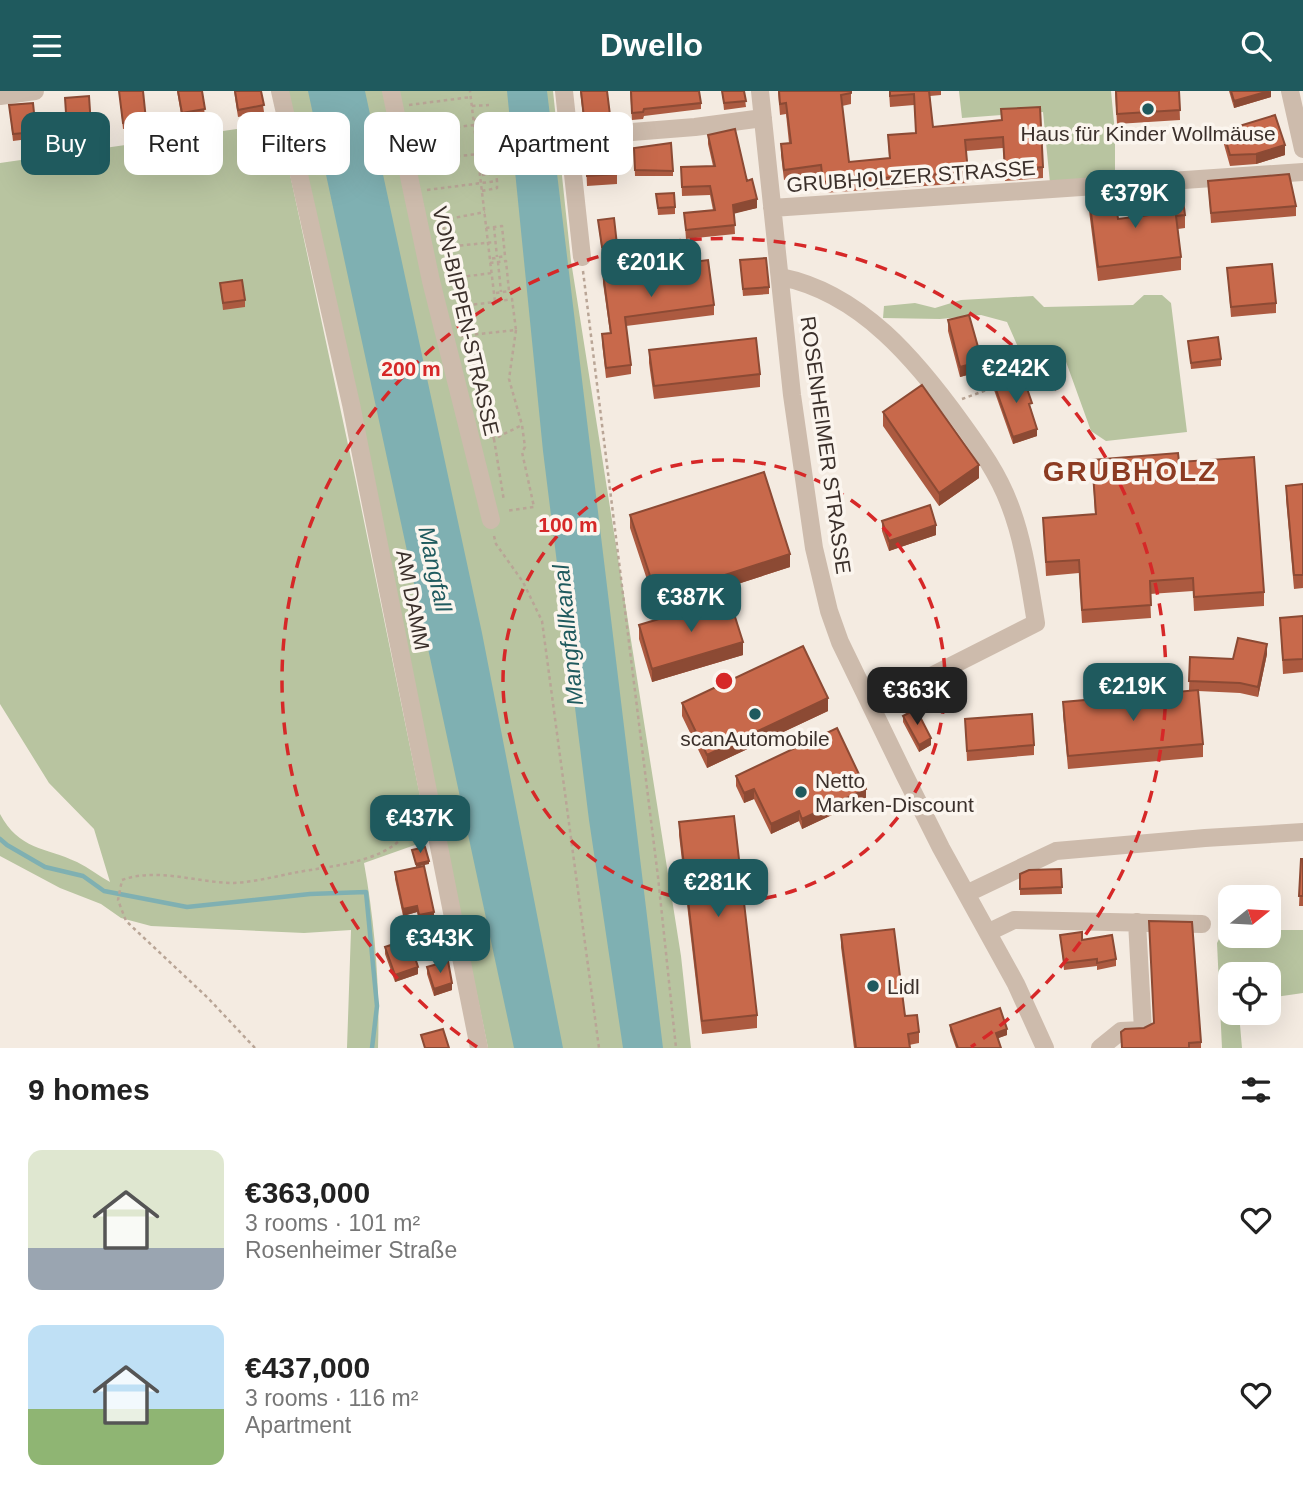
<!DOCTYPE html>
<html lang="en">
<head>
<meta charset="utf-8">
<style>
	:root { --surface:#fff; --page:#f2f2f2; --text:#222; --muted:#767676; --accent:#1f5a5e }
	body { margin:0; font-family:Arial,sans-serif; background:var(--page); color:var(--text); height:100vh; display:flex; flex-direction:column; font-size:26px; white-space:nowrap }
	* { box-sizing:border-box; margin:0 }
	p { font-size:23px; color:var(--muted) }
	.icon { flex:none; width:38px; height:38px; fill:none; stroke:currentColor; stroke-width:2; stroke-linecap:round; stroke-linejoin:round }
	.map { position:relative; height:957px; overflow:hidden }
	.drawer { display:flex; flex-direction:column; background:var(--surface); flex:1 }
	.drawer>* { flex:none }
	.top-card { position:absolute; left:21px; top:21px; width:700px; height:63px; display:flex; gap:14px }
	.needle { width:46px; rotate:72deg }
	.tools { position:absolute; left:1218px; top:794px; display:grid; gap:14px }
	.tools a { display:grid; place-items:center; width:63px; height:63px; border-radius:14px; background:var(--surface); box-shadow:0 7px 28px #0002; font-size:35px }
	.price { position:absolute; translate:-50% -60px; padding:0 16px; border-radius:14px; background:var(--accent); color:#fff; font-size:23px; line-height:46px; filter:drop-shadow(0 2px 4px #0008) }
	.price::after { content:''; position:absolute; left:50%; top:42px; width:21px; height:16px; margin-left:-10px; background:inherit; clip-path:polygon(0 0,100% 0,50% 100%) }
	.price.selected { background:#222; color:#fff }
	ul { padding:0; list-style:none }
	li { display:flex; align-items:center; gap:21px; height:175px; padding:0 28px }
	li span { display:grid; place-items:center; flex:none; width:196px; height:140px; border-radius:14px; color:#555 }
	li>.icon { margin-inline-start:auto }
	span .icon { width:84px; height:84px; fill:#fffc; stroke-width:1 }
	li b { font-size:30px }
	h2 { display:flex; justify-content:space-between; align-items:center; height:84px; padding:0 28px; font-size:30px }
	.chip { padding:0 24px; border-radius:14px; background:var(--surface); box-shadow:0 7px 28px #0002; font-size:24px; line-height:63px }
	.chip.selected { background:var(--accent); color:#fff }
	header { display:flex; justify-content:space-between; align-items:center; height:91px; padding:0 28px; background:var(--accent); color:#fff; font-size:32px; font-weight:700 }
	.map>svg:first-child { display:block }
	.green { fill:#b8c4a0 }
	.water { fill:#7fb0b2 }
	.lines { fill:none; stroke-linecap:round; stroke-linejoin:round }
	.stream { stroke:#7fb0b2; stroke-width:4.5 }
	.path { stroke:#b9a596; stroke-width:2.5; stroke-dasharray:3.5 3.5; stroke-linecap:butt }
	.minor { stroke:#cdbbac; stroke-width:18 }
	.wall { fill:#ac5a40 }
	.shaded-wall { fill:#8c4a34 }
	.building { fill:#c8694b; stroke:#8c4a34; stroke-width:2 }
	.ring { fill:none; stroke:#d62828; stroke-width:3.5; stroke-dasharray:12 9 }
	.poi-dot { fill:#1f5a5e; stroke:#fbf5ee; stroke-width:2.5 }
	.labels { text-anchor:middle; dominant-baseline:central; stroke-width:7; stroke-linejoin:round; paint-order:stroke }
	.poi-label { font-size:21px; fill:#3b302b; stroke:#fbf5ee }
	.street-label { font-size:21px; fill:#3b302b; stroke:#fbf5ee }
	.water-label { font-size:23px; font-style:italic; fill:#1f5a5e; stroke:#fbf5ee }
	.district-label { font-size:28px; font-weight:bold; letter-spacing:2px; fill:#8c3b22; stroke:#fbf5ee }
	.centre { fill:#d62828; stroke:#fbf5ee; stroke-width:3.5 }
	.ring-label { font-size:21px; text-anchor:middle; font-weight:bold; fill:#d62828; stroke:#fbf5ee; stroke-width:7; stroke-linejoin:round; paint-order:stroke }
</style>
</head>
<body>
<header><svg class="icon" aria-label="menu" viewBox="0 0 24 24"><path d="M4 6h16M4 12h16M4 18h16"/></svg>Dwello<svg class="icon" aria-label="search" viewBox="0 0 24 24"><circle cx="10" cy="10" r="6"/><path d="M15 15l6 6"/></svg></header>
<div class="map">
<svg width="1303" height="957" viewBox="0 0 1303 957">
	<rect width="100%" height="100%" fill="#f4ebe1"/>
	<path class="green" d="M284,0H553L571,170L681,865L691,957H488L369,383Z
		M959,0H1111L1115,42V88L1050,92L1043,21L962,27Z
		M279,32L355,386L429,749L364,772C375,833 380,896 378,957H347L351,839L304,842L151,835L121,827L101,813L60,797L0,765V723C19,759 45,756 77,771C89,777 99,785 110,791L94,738L49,692L0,613V72Z
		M1144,204H1162L1171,212L1187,341L1106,350L1091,340L1065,268L1025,272L1007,231L981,224L940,228L883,227L884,215L915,212L935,217L961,209L1033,205L1044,216L1133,214Z
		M1224,838H1230V845H1269V839H1303V902L1269,907V884H1230V922H1239L1242,957H1222L1217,852Z"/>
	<path class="water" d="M308,0H365L482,542L563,957H514Z
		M507,0H547L663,957H623L589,729L543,360Z"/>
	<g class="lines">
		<path class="stream" d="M0,748L7,754L45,776L83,785L104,800L187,816L310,803L366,801L377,915L372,957"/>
		<path class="path" d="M409,14L471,6
			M472,15L489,14
			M474,29L488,27
			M475,40L491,37L494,61L485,62L483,38
			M415,41L474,34
			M422,69L478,63
			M479,75L494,73L496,82L482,84
			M427,99L497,90L496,82
			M482,100L497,97V90
			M435,128L443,129L446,156L439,157
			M443,129L485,121
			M494,136L497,166
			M486,137L502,135L505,165L490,168
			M446,156L495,151
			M498,171L501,201
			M490,172L506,170L509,200L496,202
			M583,180L658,786L676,957
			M446,188L492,182
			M453,216L495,211
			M516,239L509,288L522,334
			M461,245L516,239L512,208L495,211L470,0
			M467,268L475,274L481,312L494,348L522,334L525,356L522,361L534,416L506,420
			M962,308L995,296
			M494,348L504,410
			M494,445L496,453L523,491L542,530L599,957
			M255,957L208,907L126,830L118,809L122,789C157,776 198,792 234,792C254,791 273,786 293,782C332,774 406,772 415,722"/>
		<path class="minor" d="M280,0L351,313L479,957
			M391,0L431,190L491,429
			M564,0L582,166
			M760,0L792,304L814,457L829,520L840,551L904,683L941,757L1016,893L1045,957
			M1290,0L1303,58
			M0,5L35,0
			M569,46L695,36L763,27
			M772,117L1303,81
			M781,186C861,202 917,270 963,334C981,359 998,383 1009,412C1024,450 1029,491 1036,532L872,615
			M968,802L1056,760L1205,747L1303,741
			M989,841L1014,829L1202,833
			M1100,957L1121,940L1143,939L1137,831"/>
	</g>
	<path class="wall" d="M119,0L146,29V35L123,38Z
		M177,0H202L205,25L182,29Z
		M234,0H261L264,21L238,26Z
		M580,0H607L610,31L584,33Z
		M630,0L701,12V18L644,25L643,28L632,29Z
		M722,0H744L746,16L724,19Z
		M778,0H851V13L842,15L849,71L889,67L888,44L916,42L914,14L890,16L889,0H941V4L930,5L933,36L1001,29V18L1043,76V87L1005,90L1003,57L966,60L968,92L823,102L821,85L784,89L781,64V53L789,52L786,23L780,24Z
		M1115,0H1179L1180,29L1117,33Z
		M1229,0H1271V6L1234,17Z
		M65,13L91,35V42L67,44Z
		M9,14L36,41V47L13,50Z
		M1223,40L1285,64L1256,73L1230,75L1223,50Z
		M708,44L747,90L757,117L734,122L735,143L686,148L684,122L713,119L710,104L682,105L681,76L713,75L708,53Z
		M585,49L617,83V93L587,95Z
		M634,57L673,80V85H635Z
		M1208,90L1296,115V125L1211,132Z
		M1163,96L1185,124V137L1178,138L1181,166V179L1098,190L1088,112V99L1118,128L1165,122Z
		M656,103L675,116V123L658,124Z
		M598,129L617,154V161L602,163Z
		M740,169L769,196V203L743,205Z
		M1227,177L1276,212V222L1231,226Z
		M603,182L714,214V224L626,235L631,274V283L606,287L602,252V243L610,242L603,192Z
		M220,192L245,209V216L223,219Z
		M948,229L982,280L960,286L948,240Z
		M1188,250L1221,268V275L1191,278Z
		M649,259L760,283V296L654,308L649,272Z
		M994,293L1032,319L1031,320L1037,345L1013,353L994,299Z
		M883,321L979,387L939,415L883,335Z
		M1092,369L1179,371L1264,501V515L1194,520L1193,500L1150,503L1151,527L1082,532L1079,482L1046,485L1043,427L1095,423Z
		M1303,393V497L1294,498L1286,408V395Z
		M630,424L790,476L657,519L630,437Z
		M882,430L936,444L889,460L882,440Z
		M1303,525V581L1283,583L1280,527Z
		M639,534L743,564L652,591L639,548Z
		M1267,563L1258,606L1240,602L1198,600L1203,653V666L1068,678L1063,624V611L1189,600L1190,566L1233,568Z
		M682,612L828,620L707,677L682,625Z
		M903,625L931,654L919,661L903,631Z
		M965,628L1034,654V664L967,670Z
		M736,685L866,708L802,738L799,730L771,743L754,708L744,712L736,695Z
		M679,731L757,924V937L702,943L679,744Z
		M1301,768H1303V815H1299Z
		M1061,778L1062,803L1020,804V783Z
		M395,781L434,827L419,831L417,821L403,825L395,788Z
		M1149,830L1201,951V957H1121V941L1144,937L1154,933Z
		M841,844L919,941V952L909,954L910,957H854L841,856Z
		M1060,844L1082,849L1116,868V875L1097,879V875L1064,879Z
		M385,856L418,883L395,891L385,863Z
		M427,876L452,899L434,905L427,883Z
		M950,934L1007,944L998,947L1001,957H956L950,940Z"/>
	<path class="shaded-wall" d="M1271,0V6L1234,17V10Z
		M1285,54V64L1256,73V63Z
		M757,108V117L733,123V114Z
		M982,270V280L960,286V276Z
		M1037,338V345L1013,353V346Z
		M979,374V387L939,415V402Z
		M936,434V444L889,460V450Z
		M790,463V476L657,519V506Z
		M743,551V564L652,591V578Z
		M1267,553V563L1258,606V596Z
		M828,607V620L707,677V664Z
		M931,647V654L919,661V654Z
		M754,698V708L744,712V702Z
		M866,698V708L802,738V728Z
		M799,720V730L771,743V733Z
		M429,770V773L416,776V773Z
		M417,815V821L403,825V818Z
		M434,821V827L419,831V824Z
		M418,876V883L395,891V884Z
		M452,892V899L434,905V898Z
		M1007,938V944L996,948V942Z"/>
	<path class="building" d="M119,0H143L146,29L123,32Z
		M178,0H202L205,18L182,22Z
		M235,0H261L264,14L238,19Z
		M581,0H607L610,24L584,27Z
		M631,0H699L701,12L644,18L643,21L632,22Z
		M722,0H744L746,10L724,12Z
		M779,0H851V2L841,4L849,71L890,67L888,44L916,42L914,3L890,5V0H929L933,36L1002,29L1001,18L1040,16L1043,76L1005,79L1003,46L965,49L968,81L823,91L821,74L784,79L781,53L791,52L786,12L780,13Z
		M1116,0H1179L1180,19L1117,23Z
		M1231,0H1269L1234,10Z
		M89,5L91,35L67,37L65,7Z
		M33,12L36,41L13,43L9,14Z
		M1275,24L1285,54L1256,63L1230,64L1223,40Z
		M735,38L747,90L752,88L757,108L733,114L735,134L686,139L684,122L715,119L710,95L682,96L681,76L715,75L708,44Z
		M613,48L617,83L587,85L585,49Z
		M671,52L673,80L635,79L634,57Z
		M1289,83L1296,115L1211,122L1208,90Z
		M1181,94L1185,124L1176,125L1181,166L1098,176L1088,99L1114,95L1118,128L1166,122L1163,96Z
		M674,102L675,116L658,117L656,103Z
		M614,127L617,154L602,156L598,129Z
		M766,167L769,196L743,198L740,169Z
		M708,169L714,214L625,226L631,274L606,277L602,243L611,242L603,182Z
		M1272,173L1276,212L1231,216L1227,177Z
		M242,189L245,209L223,212L220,192Z
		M969,224L982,270L960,276L948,229Z
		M1218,246L1221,268L1191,272L1188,250Z
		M756,247L760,283L654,295L649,259Z
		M1022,283L1032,312L1029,313L1037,338L1013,346L994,293Z
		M922,294L979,374L939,402L883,321Z
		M1178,362L1179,371L1254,366L1264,501L1194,506L1193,487L1150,490L1151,514L1082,519L1079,469L1046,471L1043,427L1096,423L1092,369Z
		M764,381L790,463L657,506L630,424Z
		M1303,393V484H1294L1286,395Z
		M930,414L936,434L889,450L882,430Z
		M729,507L743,551L652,578L639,534Z
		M1303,525V568L1283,569L1280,527Z
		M1238,547L1267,553L1258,596L1240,592L1189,590L1190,566L1233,568Z
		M803,555L828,607L707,664L682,612Z
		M1198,599L1203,653L1068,665L1063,611Z
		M916,618L931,647L919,654L903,625Z
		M1032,623L1034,654L967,660L965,628Z
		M837,637L866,698L802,728L799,720L771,733L754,698L744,702L736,685Z
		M734,725L757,924L702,930L679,731Z
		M425,756L429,770L416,773L412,759Z
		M1301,768H1303V805H1299Z
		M424,775L434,821L419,824L417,815L403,818L395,781Z
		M1061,778L1062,796L1020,798V783L1029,779Z
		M1149,830L1192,831L1201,951L1189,952V957H1122L1121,941L1125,938L1144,937L1154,932Z
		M894,838L905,925L917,924L919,941L908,943L910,957H856L841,844Z
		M1082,841V849L1112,844L1116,868L1097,872V868L1064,872L1060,844Z
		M409,848L418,876L395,884L385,856Z
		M448,870L452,892L434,898L427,876Z
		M1000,917L1007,938L996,942L1001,957H958L950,934Z
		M443,938L449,957H425L421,944Z"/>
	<g class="ring">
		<circle cx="724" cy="590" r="221"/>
		<path d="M477 956A442 442 0 1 1 971 956"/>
	</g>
	<g class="poi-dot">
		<circle cx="1148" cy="18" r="7"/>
		<circle cx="755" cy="623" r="7"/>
		<circle cx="801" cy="701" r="7"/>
		<circle cx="873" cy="895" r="7"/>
	</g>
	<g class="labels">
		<g class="poi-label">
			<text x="1148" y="42">Haus für Kinder Wollmäuse</text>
			<text x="755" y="647">scanAutomobile</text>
			<text x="815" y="689" text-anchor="start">Netto<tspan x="815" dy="24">Marken-Discount</tspan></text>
			<text x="887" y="895" text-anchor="start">Lidl</text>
		</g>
		<g class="street-label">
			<text transform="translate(911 85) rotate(-4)">GRUBHOLZER STRASSE</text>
			<text transform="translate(466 230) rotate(77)">VON-BIPPEN-STRASSE</text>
			<text transform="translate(826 354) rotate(82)">ROSENHEIMER STRASSE</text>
			<text transform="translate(413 509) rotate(79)">AM DAMM</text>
		</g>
		<g class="water-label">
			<text transform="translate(435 478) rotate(78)">Mangfall</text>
			<text transform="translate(568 544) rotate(-96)">Mangfallkanal</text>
		</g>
		<g class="district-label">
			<text x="1130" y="380">GRUBHOLZ</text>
		</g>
	</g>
	<circle cx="724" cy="590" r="10" class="centre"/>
	<g class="ring-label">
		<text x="411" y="285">200 m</text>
		<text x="568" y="441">100 m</text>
	</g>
</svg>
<div class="tools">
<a><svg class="needle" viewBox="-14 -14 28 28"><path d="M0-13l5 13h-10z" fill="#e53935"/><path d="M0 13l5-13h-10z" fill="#767676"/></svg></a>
<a><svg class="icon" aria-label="locate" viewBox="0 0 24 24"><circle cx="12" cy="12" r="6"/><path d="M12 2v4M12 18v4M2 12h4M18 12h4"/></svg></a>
</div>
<b class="price" style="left:1135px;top:139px">€379K</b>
<b class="price" style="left:651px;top:208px">€201K</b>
<b class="price" style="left:1016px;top:314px">€242K</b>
<b class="price" style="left:691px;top:543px">€387K</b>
<b class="price" style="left:1133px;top:632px">€219K</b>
<b class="price selected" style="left:917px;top:636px">€363K</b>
<b class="price" style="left:420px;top:764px">€437K</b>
<b class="price" style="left:718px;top:828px">€281K</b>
<b class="price" style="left:440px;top:884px">€343K</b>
<div class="top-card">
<a class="chip selected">Buy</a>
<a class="chip">Rent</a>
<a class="chip">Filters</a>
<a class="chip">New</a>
<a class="chip">Apartment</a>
</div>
</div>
<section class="drawer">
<h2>9 homes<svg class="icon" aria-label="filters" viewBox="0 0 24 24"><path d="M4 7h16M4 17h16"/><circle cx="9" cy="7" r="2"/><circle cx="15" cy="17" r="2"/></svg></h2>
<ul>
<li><span style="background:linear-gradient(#dfe7d0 70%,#9aa5b1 0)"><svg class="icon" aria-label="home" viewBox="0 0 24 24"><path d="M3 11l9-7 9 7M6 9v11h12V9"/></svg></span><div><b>€363,000</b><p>3 rooms · 101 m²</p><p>Rosenheimer Straße</p></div><svg class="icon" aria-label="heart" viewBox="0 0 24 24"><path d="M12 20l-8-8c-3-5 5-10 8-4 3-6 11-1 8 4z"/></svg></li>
<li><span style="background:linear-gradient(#bfe0f5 60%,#8fb573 0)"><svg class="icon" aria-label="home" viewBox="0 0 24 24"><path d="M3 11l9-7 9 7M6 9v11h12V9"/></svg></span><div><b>€437,000</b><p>3 rooms · 116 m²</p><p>Apartment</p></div><svg class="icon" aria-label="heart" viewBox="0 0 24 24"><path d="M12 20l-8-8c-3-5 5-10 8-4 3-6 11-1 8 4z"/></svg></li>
</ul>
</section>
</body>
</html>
